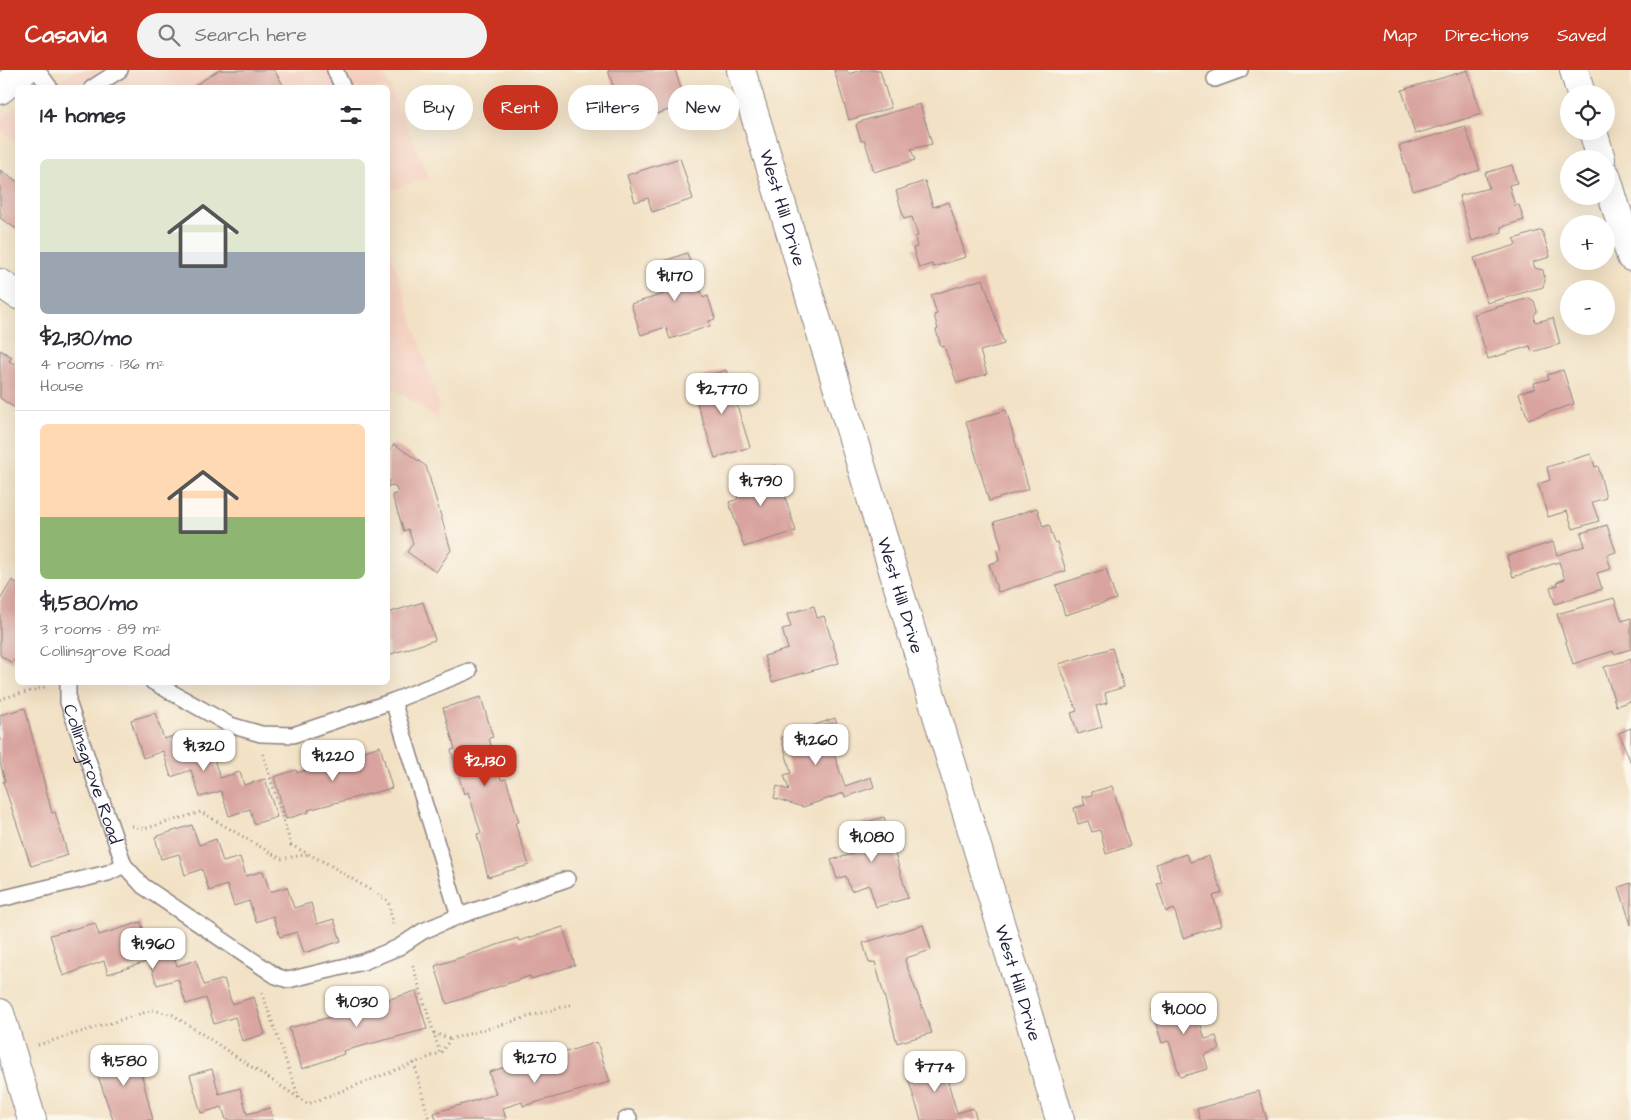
<!DOCTYPE html>
<html lang="en">
<head>
<meta charset="utf-8">
<style>
	:root { --surface:#fff; --page:#f2f2f3; --text:#2b2b33; --muted:#7c7c81; --line:#e1e1e2; --accent:#c8321e }
	body { margin:0; font-family:"Architects Daughter",sans-serif; background:var(--page); color:var(--text); height:100vh; display:flex; flex-direction:column; font-size:19px; white-space:nowrap }
	* { box-sizing:border-box; margin:0 }
	p { font-size:16px; color:var(--muted) }
	.icon { flex:none; width:28px; height:28px; fill:none; stroke:currentColor; stroke-width:2; stroke-linecap:round; stroke-linejoin:round }
	.map { position:relative; flex:1; overflow:hidden }
	.sheet { position:absolute; left:15px; top:15px; width:375px; height:600px; display:flex; flex-direction:column; background:var(--surface); border-radius:8px; box-shadow:0 5px 20px #0002 }
	.sheet>* { flex:none }
	.banner { position:absolute; left:405px; top:15px; width:475px; height:45px; display:flex; gap:10px }
	.tools { position:absolute; left:1560px; top:15px; display:grid; gap:10px }
	.tools a { display:grid; place-items:center; width:55px; height:55px; border-radius:50%; background:var(--surface); box-shadow:0 5px 20px #0002; font-size:25px }
	.price { position:absolute; translate:-50% -42px; padding:0 11px; border-radius:10px; background:#fff; color:#222; font-size:16px; line-height:32px; filter:drop-shadow(0 1px 2px #0008) }
	.price::after { content:''; position:absolute; left:50%; top:30px; width:15px; height:11px; margin-left:-8px; background:inherit; clip-path:polygon(0 0,100% 0,50% 100%) }
	.price.current { background:var(--accent); color:#fff }
	ul { padding:0; list-style:none }
	li { display:grid; align-content:center; gap:10px; height:265px; padding:0 25px }
	li+li { border-top:1px solid var(--line) }
	li span { display:grid; place-items:center; height:155px; border-radius:8px; color:#555 }
	li>.icon { margin-inline-start:auto }
	span .icon { width:90px; height:90px; fill:#fffc; stroke-width:1 }
	li b { font-size:21px }
	h2 { display:flex; justify-content:space-between; align-items:center; height:60px; padding:0 25px; font-size:21px }
	.chip { padding:0 18px; border-radius:22px; background:var(--surface); box-shadow:0 5px 20px #0002; font-size:18px; line-height:45px }
	.chip.current { background:var(--accent); color:#fff }
	header { display:flex; align-items:center; gap:30px; box-sizing:border-box; height:70px; padding:0 25px; background:var(--accent); color:#fff }
	header strong { font-size:24px }
	nav { display:flex; gap:28px; margin-inline-start:auto; font-size:18px }
	.search { width:350px; height:45px; background:var(--page); display:flex; align-items:center; gap:12px; box-sizing:border-box; padding:0 18px; border-radius:28px; color:var(--muted); font-size:19px }
	.map>svg:first-child { display:block }
	.built { fill:#f5d2c2 }
	.building { fill:#d9a49f }
	.lines { fill:none; stroke-linecap:round; stroke-linejoin:round }
	.service-casing { stroke:#8a8280; stroke-width:18 }
	.minor-casing { stroke:#8a8280; stroke-width:30 }
	.primary-casing { stroke:#8a8280; stroke-width:30 }
	.path { stroke:#8a8280; stroke-width:3; stroke-dasharray:1 4; stroke-linecap:butt }
	.service { stroke:#fff; stroke-width:15 }
	.minor { stroke:#fff; stroke-width:28 }
	.primary { stroke:#fff; stroke-width:28 }
	.labels { text-anchor:middle; dominant-baseline:central; stroke-width:4.5; stroke-linejoin:round; paint-order:stroke }
	.street-label { font-size:18px; fill:#22223b; stroke:#fbf7ec }
</style>
</head>
<body>
<header>
<strong>Casavia</strong>
<div class="search"><svg class="icon" aria-label="search" viewBox="0 0 24 24"><circle cx="10" cy="10" r="6"/><path d="M15 15l6 6"/></svg>Search here</div>
<nav><a>Map</a><a>Directions</a><a>Saved</a></nav>
</header>
<div class="map">
<svg width="1631" height="1050" viewBox="0 0 1631 1050">
	<rect width="100%" height="100%" fill="#fbf7ec"/>
	<filter id="ink" filterUnits="userSpaceOnUse"><feTurbulence type="fractalNoise" baseFrequency=".02" numOctaves="2"/><feDisplacementMap in="SourceGraphic" scale="10" xChannelSelector="R" yChannelSelector="G"/><feConvolveMatrix kernelMatrix="1 2 1 2 8 2 1 2 1" color-interpolation-filters="sRGB"/></filter>
	<filter id="wash" filterUnits="userSpaceOnUse"><feTurbulence type="fractalNoise" baseFrequency=".0096" numOctaves="4" result="noise"/><feDisplacementMap in="SourceGraphic" scale="20" xChannelSelector="R" yChannelSelector="G"/><feGaussianBlur stdDeviation="1.12" result="paint"/><feColorMatrix in="noise" values="0 0 0 0 0 0 0 0 0 0 0 0 0 0 0 0 0 1.4 0 .05"/><feComposite in="paint" operator="in"/></filter>
	<g filter="url(#wash)">
		<rect width="100%" height="100%" fill="#f2e1c4"/>
		<path class="built" d="M76,0H382L429,107L388,121V18H48Z
			M17,37V73L0,61V48Z
			M388,173L438,332V348L388,315Z"/>
		<g id="blocks">
			<path class="building" d="M219,0H274L285,18H191Z
				M608,0H675L686,34L657,44L649,21L618,31Z
				M834,0H847L848,4L862,0H880L891,38L849,50Z
				M1468,0L1481,44L1415,64L1402,20Z
				M920,34L932,74L911,79L915,90L874,102L865,71H861L856,55L859,52Z
				M1465,56L1480,100L1413,121L1399,76Z
				M680,88L693,129L652,142L648,128L635,132L627,105Z
				M1512,95L1517,113L1509,115L1515,136L1519,135L1524,150L1501,157L1502,162L1472,171L1459,126L1489,118L1485,103Z
				M0,100L18,112V160L0,148L2,144L0,143Z
				M925,111L933,137L949,132L966,187L933,197L932,194L919,198L913,178L917,177L915,167L918,166L912,147L904,149L896,121Z
				M1542,160L1550,187L1533,192L1535,198L1543,200L1545,210L1543,217L1487,233L1474,188L1516,175L1514,169Z
				M687,183L703,228L708,226L715,249L709,251L710,256L670,269L666,257L641,265L631,234L664,224L655,194Z
				M983,209L1004,274L980,281L987,304L957,313L944,276L941,277L936,260L938,259L934,245L937,244L931,225Z
				M1529,228L1534,231L1537,241L1534,246L1535,252L1553,248L1560,274L1532,282L1530,276L1488,289L1474,244Z
				M0,280L12,287L9,291L14,294L18,289V340L0,328Z
				M726,300L750,377L715,388L697,333L705,330L698,309Z
				M1563,300L1574,334L1528,349L1519,323L1535,318L1534,313L1549,309L1547,305Z
				M1006,340L1029,419L989,431L966,352Z
				M394,374L426,396L451,480L436,502L407,482L413,473L408,459L404,461L392,425L398,423L396,418L391,415L388,417V384Z
				M1591,384L1595,397L1598,396L1606,428L1592,432L1599,451L1573,459L1567,441L1548,447L1538,414L1550,410L1547,397Z
				M775,395L796,461L744,477L729,432L738,429L732,409Z
				M1037,438L1043,457L1049,455L1055,473L1057,472L1066,501L998,522L989,494L999,491L997,480L1002,479L994,452Z
				M1607,455L1616,482L1607,485L1611,499L1597,503L1602,519L1555,534L1550,517L1558,515L1557,512L1565,509L1559,492L1513,507L1507,486L1553,472L1557,485L1585,476L1581,463Z
				M1106,499L1116,529L1065,545L1056,515Z
				M12,510L18,514V584L12,593L0,585V530Z
				M1614,528L1622,551L1631,548V579L1614,584L1613,581L1573,594L1557,544Z
				M423,532L435,570L388,585V543Z
				M814,536L817,548L824,546L839,593L772,612L764,586L788,579L782,559L791,557L787,544Z
				M1112,578L1124,617L1105,623L1107,633L1096,636L1102,657L1078,664L1071,643L1077,641L1059,594Z
				M1631,589V631L1616,636L1604,597Z
				M481,627L493,667L489,668L501,710L506,709L519,752L515,753L529,795L488,807L477,764L481,763L468,722L464,724L451,680L455,679L443,638Z
				M25,638L52,743L55,742L68,785L31,796L3,712L5,711L0,693V645Z
				M155,643L164,669L183,663L192,689L212,683L220,708L240,702L244,715L265,709L277,747L254,754L250,739L229,746L221,721L200,727L191,700L171,707L163,681L143,688L131,650Z
				M835,648L845,678L833,681L845,716L871,707L874,717L845,727L844,723L803,737L774,728L777,716L789,720L784,705L791,703L781,667Z
				M1631,658V693L1619,663Z
				M380,676L392,718L308,740L309,742L286,749L274,707L296,700L297,703Z
				M1112,716L1130,776L1106,784L1100,760L1092,762L1088,751L1078,754L1074,738L1085,735L1082,727L1092,725V722Z
				M884,747L908,828L876,837L869,815L851,821L846,806L837,809L831,790L853,784L845,758Z
				M192,755L199,775L216,769L223,792L240,787L246,806L263,801L270,822L287,817L294,838L311,833L317,854L334,849L341,871L304,883L297,862L280,867L273,846L256,852L249,831L234,836L227,815L209,821L202,799L185,805L179,784L161,789L155,767Z
				M1186,784L1190,792L1209,786L1222,823L1213,826L1222,855L1183,868L1174,839L1166,842L1157,814L1162,813L1156,794Z
				M1631,813V855L1619,817Z
				M141,852L148,877L168,871L177,896L196,890L204,915L224,909L232,934L254,927L265,964L242,971L235,947L214,954L206,928L186,934L178,909L157,915L149,891L108,904L104,891L63,906L50,865L95,853L99,865Z
				M923,855L931,880L906,888L905,891L932,963L897,973L875,892L869,893L863,873Z
				M563,857L575,895L531,909L530,906L447,934L435,896L518,868L519,871Z
				M416,921L427,959L343,981L344,984L302,999L289,958L331,947L330,944L373,931L374,934Z
				M1192,926L1205,969L1216,966L1220,979L1204,985L1208,999L1180,1007L1169,971L1162,973L1151,939Z
				M597,972L610,1012L523,1036L522,1032L503,1038L506,1050H436L434,1043L496,1024L489,1002L512,995L514,999Z
				M135,979L153,1050H113L93,991Z
				M941,988L957,1043L973,1038L977,1050H921L905,999Z
				M212,999L219,1024L240,1018L247,1044L270,1038L273,1050H226L222,1037L201,1043L190,1005Z
				M1259,1021L1267,1050H1200L1197,1039Z"/>
		</g>
	</g>
	<g filter="url(#ink)">
		<use href="#blocks" fill-opacity="0" stroke="#8a8280" stroke-width="1"/>
		<g class="lines">
			<g class="service-casing">
				<g id="service">
					<path d="M37,0L50,18"/>
					<path d="M335,0L343,18"/>
					<path d="M1215,9L1240,0"/>
					<path d="M92,18L120,0"/>
					<path id="s1" d="M68,612V632L124,795L143,816L276,906L288,910L363,892L399,877L423,861L459,846L567,809"/>
					<path d="M153,612L230,655L261,664L293,665L393,631L469,601"/>
					<path d="M393,631L459,846"/>
					<path d="M0,829L108,803L124,795"/>
					<path d="M625,1050L629,1048"/>
				</g>
			</g>
			<g class="minor-casing">
				<g id="minor">
					<path id="s2" d="M741,0L1060,1050"/>
					<path d="M1574,0L1581,24"/>
					<path d="M1593,61L1601,89"/>
					<path d="M1606,105L1631,187"/>
					<path d="M0,213L18,225"/>
					<path d="M0,943L32,1050"/>
				</g>
			</g>
			<g class="primary-casing">
				<path id="primary" d="M0,20L25,0"/>
			</g>
			<path class="path" d="M0,629L48,616
				M263,684L291,775L328,794L388,831L394,857
				M132,756L144,759L201,742L281,789L309,784
				M262,923L299,1028
				M434,963L451,969
				M38,975L153,940L173,945L308,1034L440,983L412,893
				M441,982L451,969L573,934
				M414,993L429,1050"/>
			<use href="#service" class="service"/>
			<use href="#minor" class="minor"/>
			<use href="#primary" class="primary"/>
		</g>
	</g>
	<g class="labels">
		<g class="street-label">
			<text stroke="none"><textPath href="#s2" startOffset="144">West Hill Drive</textPath></text>
			<text stroke="none"><textPath href="#s2" startOffset="549">West Hill Drive</textPath></text>
			<text stroke="none"><textPath href="#s1" startOffset="96">Collinsgrove Road</textPath></text>
			<text stroke="none"><textPath href="#s2" startOffset="954">West Hill Drive</textPath></text>
		</g>
	</g>
</svg>
<div class="tools">
<a><svg class="icon" aria-label="locate" viewBox="0 0 24 24"><circle cx="12" cy="12" r="6"/><path d="M12 2v4M12 18v4M2 12h4M18 12h4"/></svg></a>
<a><svg class="icon" aria-label="layers" viewBox="0 0 24 24"><path d="M12 4l9 5-9 5-9-5zM3 14l9 5 9-5"/></svg></a>
<a>+</a>
<a>−</a>
</div>
<b class="price" style="left:675px;top:232px">$1,170</b>
<b class="price" style="left:722px;top:345px">$2,770</b>
<b class="price" style="left:761px;top:437px">$1,790</b>
<b class="price" style="left:816px;top:696px">$1,260</b>
<b class="price" style="left:204px;top:702px">$1,320</b>
<b class="price" style="left:333px;top:712px">$1,220</b>
<b class="price current" style="left:485px;top:717px">$2,130</b>
<b class="price" style="left:872px;top:793px">$1,080</b>
<b class="price" style="left:153px;top:900px">$1,960</b>
<b class="price" style="left:357px;top:958px">$1,030</b>
<b class="price" style="left:1184px;top:965px">$1,000</b>
<b class="price" style="left:535px;top:1014px">$1,270</b>
<b class="price" style="left:124px;top:1017px">$1,580</b>
<b class="price" style="left:935px;top:1023px">$774</b>
<div class="banner">
<a class="chip">Buy</a>
<a class="chip current">Rent</a>
<a class="chip">Filters</a>
<a class="chip">New</a>
</div>
<section class="sheet">
<h2>14 homes<svg class="icon" aria-label="filters" viewBox="0 0 24 24"><path d="M4 7h16M4 17h16"/><circle cx="9" cy="7" r="2"/><circle cx="15" cy="17" r="2"/></svg></h2>
<ul>
<li><span style="background:linear-gradient(#dfe7d0 60%,#9aa5b1 0)"><svg class="icon" aria-label="home" viewBox="0 0 24 24"><path d="M3 11l9-7 9 7M6 9v11h12V9"/></svg></span><div><b>$2,130/mo</b><p>4 rooms · 136 m²</p><p>House</p></div></li>
<li><span style="background:linear-gradient(#ffd9b3 60%,#8fb573 0)"><svg class="icon" aria-label="home" viewBox="0 0 24 24"><path d="M3 11l9-7 9 7M6 9v11h12V9"/></svg></span><div><b>$1,580/mo</b><p>3 rooms · 89 m²</p><p>Collinsgrove Road</p></div></li>
</ul>
</section>
</div>
</body>
</html>
